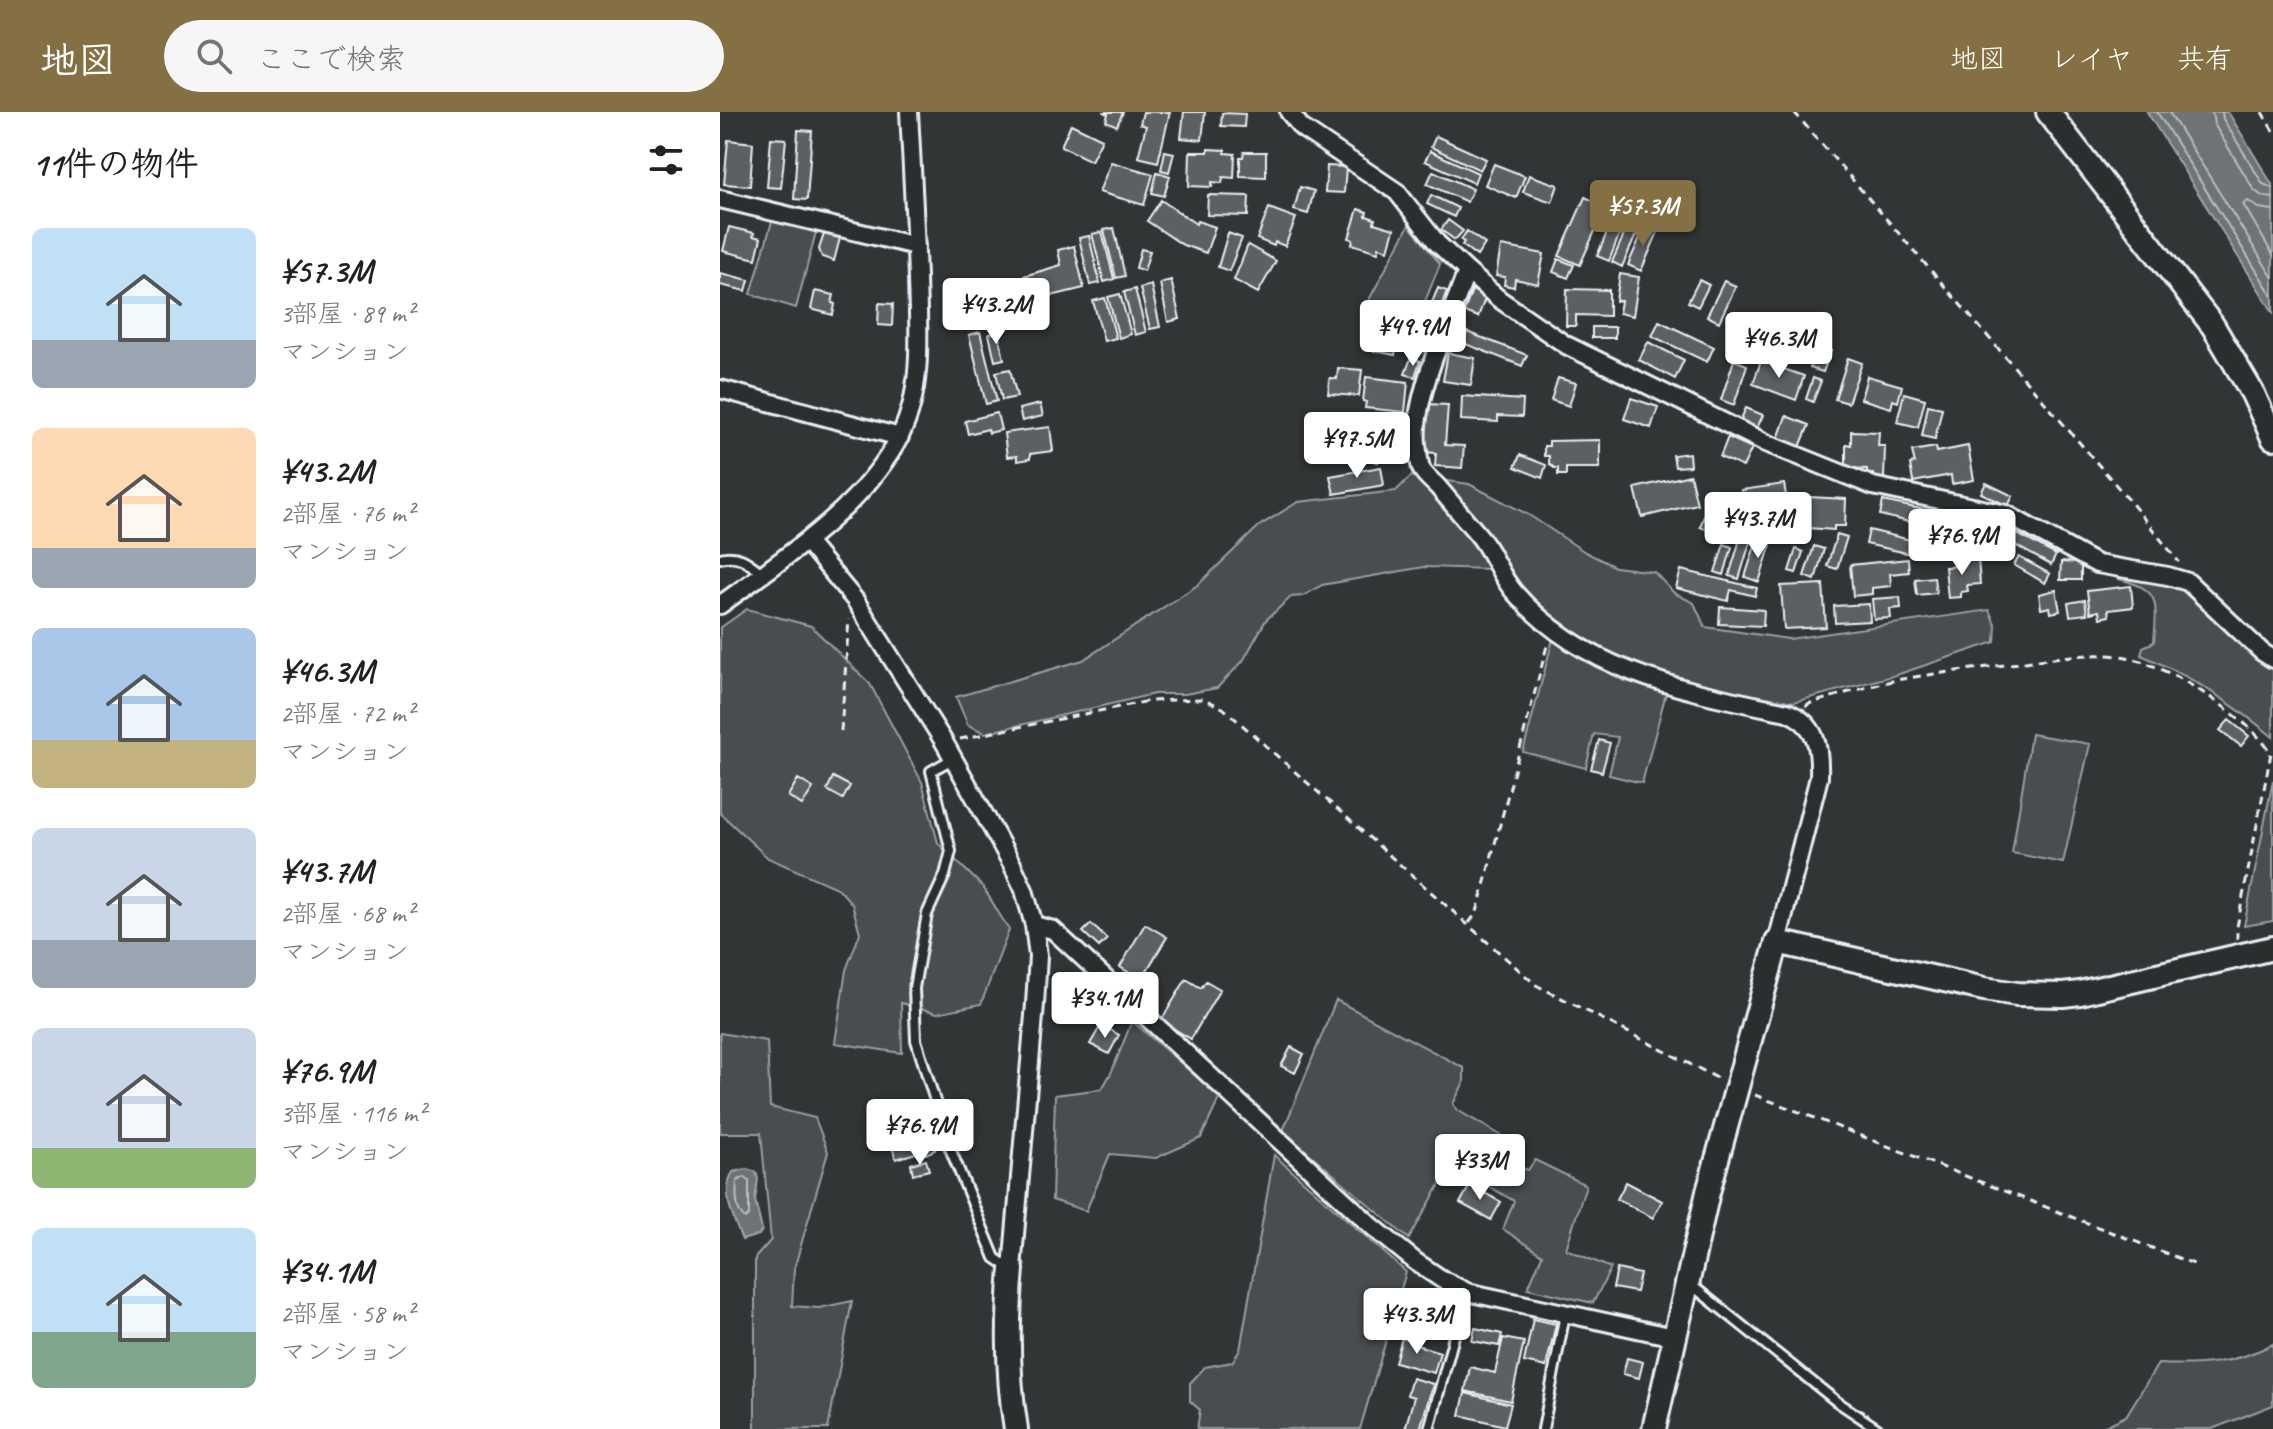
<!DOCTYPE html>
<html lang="ja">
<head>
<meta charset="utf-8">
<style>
	:root { --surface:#fff; --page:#f6f6f6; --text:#202124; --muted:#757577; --accent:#847042 }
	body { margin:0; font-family:Caveat,"Klee One",sans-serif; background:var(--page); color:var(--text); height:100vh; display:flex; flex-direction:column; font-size:30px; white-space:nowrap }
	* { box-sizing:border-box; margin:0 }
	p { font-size:26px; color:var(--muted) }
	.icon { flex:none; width:44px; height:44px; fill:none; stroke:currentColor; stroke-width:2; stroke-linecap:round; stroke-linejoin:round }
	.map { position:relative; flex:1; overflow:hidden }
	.side { display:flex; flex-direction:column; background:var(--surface); width:720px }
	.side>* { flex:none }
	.price { position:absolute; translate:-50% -68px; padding:0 18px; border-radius:8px; background:#fff; color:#222; font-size:26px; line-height:52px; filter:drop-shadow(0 2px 4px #0008) }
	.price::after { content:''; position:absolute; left:50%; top:48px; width:24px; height:18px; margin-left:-12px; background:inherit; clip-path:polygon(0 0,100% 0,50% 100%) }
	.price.current { background:var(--accent); color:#fff }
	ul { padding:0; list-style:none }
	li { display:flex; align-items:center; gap:24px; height:200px; padding:0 32px }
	li span { display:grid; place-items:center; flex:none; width:224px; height:160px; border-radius:12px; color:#555 }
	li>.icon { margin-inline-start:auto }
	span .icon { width:96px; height:96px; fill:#fffc; stroke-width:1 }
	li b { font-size:34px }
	h2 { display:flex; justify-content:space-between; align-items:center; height:96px; padding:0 32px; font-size:34px }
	header { display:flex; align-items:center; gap:48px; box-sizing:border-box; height:112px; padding:0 40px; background:var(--accent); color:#fff }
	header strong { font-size:38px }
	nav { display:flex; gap:44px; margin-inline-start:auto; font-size:28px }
	.search { width:560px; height:72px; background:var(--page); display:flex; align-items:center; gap:20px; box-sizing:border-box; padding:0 28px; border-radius:44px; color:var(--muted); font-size:30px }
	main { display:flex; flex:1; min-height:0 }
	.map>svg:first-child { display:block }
	.green { fill:#494d4f; stroke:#989fa4; stroke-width:2 }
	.water { fill:#6e7376; stroke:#9fa5aa; stroke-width:2 }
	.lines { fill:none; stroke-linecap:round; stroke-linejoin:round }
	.shore { stroke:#b7bfc4; stroke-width:2 }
	.building { fill:#5c6063; stroke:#e8f1f8; stroke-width:2 }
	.lane-casing { stroke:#e8f1f8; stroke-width:14 }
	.street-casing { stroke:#e8f1f8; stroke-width:22 }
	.secondary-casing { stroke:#e8f1f8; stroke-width:28 }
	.path { stroke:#e8f1f8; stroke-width:3; stroke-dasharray:8 6; stroke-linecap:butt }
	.lane { stroke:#2a2d2e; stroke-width:8 }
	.street { stroke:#2a2d2e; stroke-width:16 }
	.secondary { stroke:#2a2d2e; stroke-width:22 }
</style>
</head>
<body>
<header>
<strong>地図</strong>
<div class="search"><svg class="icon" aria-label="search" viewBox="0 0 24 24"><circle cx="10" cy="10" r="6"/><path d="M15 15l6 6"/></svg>ここで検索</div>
<nav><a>地図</a><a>レイヤ</a><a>共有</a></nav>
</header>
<main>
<section class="side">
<h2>11件の物件<svg class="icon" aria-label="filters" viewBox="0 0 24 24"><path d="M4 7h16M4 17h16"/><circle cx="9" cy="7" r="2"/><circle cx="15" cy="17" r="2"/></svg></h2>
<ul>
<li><span style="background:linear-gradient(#bfe0f5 70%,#9aa5b1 0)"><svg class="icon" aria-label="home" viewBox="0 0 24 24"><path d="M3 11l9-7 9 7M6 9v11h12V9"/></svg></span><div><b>¥57.3M</b><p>3部屋 · 89 m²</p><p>マンション</p></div></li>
<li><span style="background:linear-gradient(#ffd9b3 75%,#9aa5b1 0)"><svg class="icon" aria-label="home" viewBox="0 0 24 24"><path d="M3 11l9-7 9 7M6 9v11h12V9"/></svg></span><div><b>¥43.2M</b><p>2部屋 · 76 m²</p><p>マンション</p></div></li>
<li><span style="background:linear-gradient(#a9c7e8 70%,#c2b280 0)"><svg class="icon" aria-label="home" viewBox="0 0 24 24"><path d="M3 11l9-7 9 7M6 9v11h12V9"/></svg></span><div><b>¥46.3M</b><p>2部屋 · 72 m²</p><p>マンション</p></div></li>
<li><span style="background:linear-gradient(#c9d6e8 70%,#9aa5b1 0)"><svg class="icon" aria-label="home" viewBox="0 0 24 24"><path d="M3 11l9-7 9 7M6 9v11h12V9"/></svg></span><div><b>¥43.7M</b><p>2部屋 · 68 m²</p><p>マンション</p></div></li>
<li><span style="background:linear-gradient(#c9d6e8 75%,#8fb573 0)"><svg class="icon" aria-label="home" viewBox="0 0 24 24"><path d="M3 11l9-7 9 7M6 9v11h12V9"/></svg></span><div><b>¥76.9M</b><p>3部屋 · 116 m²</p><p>マンション</p></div></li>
<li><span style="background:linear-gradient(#bfe0f5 65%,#7fa58c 0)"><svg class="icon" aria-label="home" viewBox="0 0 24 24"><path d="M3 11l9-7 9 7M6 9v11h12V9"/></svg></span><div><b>¥34.1M</b><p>2部屋 · 58 m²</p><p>マンション</p></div></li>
</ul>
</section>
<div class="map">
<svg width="1553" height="1317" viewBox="0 0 1553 1317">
	<rect width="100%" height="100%" fill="#323536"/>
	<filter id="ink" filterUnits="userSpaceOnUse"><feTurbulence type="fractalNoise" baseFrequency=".0125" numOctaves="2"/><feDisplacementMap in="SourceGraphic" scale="16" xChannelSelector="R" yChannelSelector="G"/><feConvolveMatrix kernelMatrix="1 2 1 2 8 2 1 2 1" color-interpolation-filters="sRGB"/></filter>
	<g filter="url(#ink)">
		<path class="green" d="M53,106L96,120L76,196L31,182Z
			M689,113L720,152L692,222L641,203Z
			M691,364L749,372L809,403L865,440L895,455L934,460L954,481L974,491L985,515L1069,527L1269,498L1276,514L1275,530L1176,563L1074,590L977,573L879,538L829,505L787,463L770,457L704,455L602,473L583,484L571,485L546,508L523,549L497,576L465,582H434L265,621L248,613L236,585L363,548L479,472L539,414L578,390L676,379Z
			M1398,462L1436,467L1468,478L1553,555V625C1512,591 1470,563 1421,543L1423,535L1434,530C1437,490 1441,477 1398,467Z
			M27,497L91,514L150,572L202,670L218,731L263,775L289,818L261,892L217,901L181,891L182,941L115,931L126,858L140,821L132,792L119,777L48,746L0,701V516Z
			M834,523L902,568L946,581L922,671L889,663L898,625L874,622L866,656L803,640Z
			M1311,622L1370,632L1343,751L1292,741Z
			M1553,668V809L1524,814Z
			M616,888L744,956V970L733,992L737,998L789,1028L784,1050L808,1058L815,1048L866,1073L846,1137L891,1156L873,1191L808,1176L822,1143L783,1117L794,1089L731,1053L689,1127L563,1019Z
			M412,909L500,985L481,1026L436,1046L390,1042L366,1099L332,1088L335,983L382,977L392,959Z
			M0,921L47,929L50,995L95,1006L108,1040L74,1157L72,1194L99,1196L132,1189L108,1317H35V1146L51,1128L41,1021H0Z
			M554,1043L686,1160L640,1317H477L480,1298L470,1289V1271L485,1255L512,1250L520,1238Z
			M1553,1232V1293L1492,1317H1379L1406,1304L1438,1252C1481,1254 1514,1252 1553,1232Z"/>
		<path class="water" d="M1427,0H1508L1553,74V200Z
			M27,1057L36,1060L38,1067L35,1088L42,1118L39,1123L22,1128C14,1108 0,1080 13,1060Z"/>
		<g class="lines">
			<path class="shore" d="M1437,0L1553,185
				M1449,0L1553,166
				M1492,0L1494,12L1534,78L1542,84L1553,86
				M1502,0L1503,7L1543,72L1553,76
				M1553,98L1539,96L1528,89L1523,92L1553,143
				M25,1065L29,1069V1103L25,1107C15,1099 16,1081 17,1069Z"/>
		</g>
		<path class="building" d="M383,0H403L397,14L386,9L388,2Z
			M423,0H450L438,50L418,45L426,14L420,12Z
			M464,0H485L482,28L461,26Z
			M502,1L525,2L524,15L501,14Z
			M351,12L382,27L371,49L341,34Z
			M78,18L92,19L87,88L74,87Z
			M716,24L766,47L760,58L711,35Z
			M51,26L66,27L61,76L47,75Z
			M8,28L33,31L30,74L4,72Z
			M488,37L505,38V41L515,42L514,66L503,65L502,71L492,70V75L469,74L470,40H488Z
			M445,39L454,41L449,60L441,58Z
			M710,39L758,61L754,71L705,49Z
			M524,40H546V65L520,64V45H523Z
			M391,50L433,62L424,93L379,80Z
			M774,52L805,64L796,86L765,73Z
			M607,54L626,55L624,81L605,80Z
			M713,59L753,77L747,90L707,72Z
			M437,60L450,64L444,84L432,81Z
			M809,63L838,73L832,90L803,80Z
			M580,75L594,79L588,102L574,98Z
			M488,83L529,84L528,104L487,103Z
			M711,83L738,96L734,105L707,92Z
			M865,85L886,94L860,153L839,144Z
			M441,88L476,112L477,109L495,115L486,141L463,133L427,109Z
			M549,96L576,106L565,134L555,130L554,134L537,127Z
			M638,97L647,100L646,104L655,107L654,111L674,117L668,138L659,135L658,140L632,132L633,128L629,126Z
			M894,104L905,108L889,149L877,144Z
			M728,108L743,119L735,128L721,118Z
			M909,111L919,116L902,155L892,150Z
			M925,114L938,120L921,159L908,153Z
			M9,115L34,121L33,124L41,126L36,147L3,139Z
			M394,116L405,164L396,166L384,118Z
			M747,119L765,132L757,144L742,133L744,130L741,128Z
			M382,120L394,167L384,170L372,122Z
			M508,121L522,126L509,159L498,155Z
			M104,122L120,126L114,149L102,145L99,137Z
			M369,124L380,171L370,173L359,126Z
			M528,133L556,149L538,181L514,168Z
			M354,134L364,176L327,185V183L317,185L315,179L307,181L304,164L341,153L338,138Z
			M781,134L824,142L818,172L795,167L794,175L784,173L785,165L776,164Z
			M421,137L430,139L424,159L416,156Z
			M838,147L854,153L848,166L833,160Z
			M0,161L29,168L26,179L0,173Z
			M900,162L919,165L913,204L899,201L901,189H896Z
			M451,168L460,207L448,210L440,171Z
			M979,168L989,173L978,195L968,190Z
			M1004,169L1016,174L999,210L987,204Z
			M431,173L440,215L430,217L420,176Z
			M718,176L727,179L710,221L701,217Z
			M415,177L426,220L415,223L404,180Z
			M847,177L889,178V204L856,203V214H846Z
			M752,178L766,184L758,205L744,200Z
			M95,179L114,183L112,191L115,192L113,203L91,197Z
			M400,182L411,222L399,226L388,185Z
			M385,186L396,226L384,229L373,189Z
			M159,191L173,192L172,214L158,213Z
			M939,209L994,235L987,250L932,224Z
			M872,215H895V226H872Z
			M648,216L679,221L675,243L650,238L651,233L645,232Z
			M260,220L277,289L266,292L249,223Z
			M278,220L284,247L275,249L269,222Z
			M747,220L807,243L802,254L743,231Z
			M928,230L964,248L955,267L919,248Z
			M1098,235L1111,239L1103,260L1090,256Z
			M728,241L755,246L751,273L723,269Z
			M691,246L700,249L695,265L685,262Z
			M1128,246L1142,251L1128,291L1115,287Z
			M1014,248L1027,253L1014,293L1001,288Z
			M1041,249L1084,264L1076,288L1033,272Z
			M618,256L642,258L639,284L608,282L610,266L617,267Z
			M290,257L297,285L282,288L276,260Z
			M1147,264L1182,274L1178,290L1173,288L1171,296L1141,287Z
			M646,265L688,270L685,300L645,296L646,290L643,289Z
			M838,266L856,271L849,294L831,288Z
			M1093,266L1101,269L1093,290L1086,287Z
			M1184,281L1205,287L1198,315L1177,310Z
			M742,284L803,288L802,305L778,304V310L741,308Z
			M911,286L938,295L931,316L904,307Z
			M320,292L323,304L302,309L299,297Z
			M707,292L728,293L725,333L744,334L742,356L715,354L716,341L704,340Z
			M1208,293L1222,296L1215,327L1202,324Z
			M1026,296L1043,303L1037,316L1020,309Z
			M277,301L281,318L269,321L268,317L248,322L245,309Z
			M1066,304L1089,313L1080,335L1058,327Z
			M626,306L667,318L658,350L616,338Z
			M330,315L333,339L310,342V347L297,349V344L287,345L284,321Z
			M1131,319L1159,320L1158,334H1165L1164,367L1154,366V362H1147V357L1126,356V332L1131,333Z
			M1008,325L1032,336L1023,355L1000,345Z
			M880,328V356H846V363H838V356H834L829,351V344H824V334H829V329Z
			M1248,334L1254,368L1232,372L1231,363L1193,370L1190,352L1195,351L1192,339L1216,335L1217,340Z
			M969,341L970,354L955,355L953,343Z
			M800,343L826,353L822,366L795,355Z
			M661,355L664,373L614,382L610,364Z
			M970,363L977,392L922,405L915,376Z
			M1266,371L1293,384L1288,394L1261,381Z
			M1064,372L1068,395L1052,397L1053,401L1024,402L1021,378Z
			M992,377L1005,383L998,400L985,395Z
			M1089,385L1126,387L1125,414H1114V418L1088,416Z
			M1163,389L1205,398L1202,413L1160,403Z
			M1223,398L1247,399L1246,415H1240V420L1222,418Z
			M985,401L1010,411L1005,424L980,415Z
			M1264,411L1279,412L1336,443L1331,453L1275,422H1263Z
			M1149,418L1199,430L1196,443L1146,432Z
			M1117,422L1127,425L1117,457L1107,454Z
			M1021,424L1031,427L1019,467L1009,464Z
			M1037,427L1051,432L1039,470L1025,465Z
			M1004,432L1012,435L1004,463L995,460Z
			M1094,434L1104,437L1095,468L1084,464Z
			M1076,437L1083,440L1076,461L1069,459Z
			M1299,445L1330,462L1325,471L1294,453Z
			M1258,446L1260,472L1247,473L1248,479L1241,480V485L1228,486L1225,455L1240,454V448Z
			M1188,447L1189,460L1170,462L1171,474L1152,476V482L1133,484L1130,453Z
			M1341,450L1361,451V468H1340Z
			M961,458L1037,476L1035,484L1011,478L1008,489L956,476Z
			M1214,465L1216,481L1197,483L1195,467Z
			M1103,472L1106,515L1064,517L1061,474Z
			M1411,474L1413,495L1388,498L1389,504L1380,506L1379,499L1370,501L1367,479Z
			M1336,478L1340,499L1331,501L1330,495L1321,497L1319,482Z
			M1180,485L1181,496L1170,497L1171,506L1154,507L1152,487Z
			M1365,488L1367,502L1350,504L1348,491Z
			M1149,492L1150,509L1115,511L1114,494Z
			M1000,495L1044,498L1043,514L999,512Z
			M1509,608L1529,624L1521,634L1500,618Z
			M879,628L890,631L882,660L871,657Z
			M113,665L130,674L123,687L107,678Z
			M78,667L93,676L82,693L68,684Z
			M371,812L387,827L379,835L363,820Z
			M425,812L447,825L421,868L400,855Z
			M466,867L481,876L486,869L500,877L471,927L441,909Z
			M381,913L399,923L389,942L370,932Z
			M571,935L584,942L575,961L561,954Z
			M209,1021L215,1038L206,1042L200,1025Z
			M193,1025L199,1040L176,1047L171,1032Z
			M206,1048L209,1058L193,1062L191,1052Z
			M906,1070L942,1089L933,1106L897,1087Z
			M750,1073L781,1090L771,1108L740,1091Z
			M897,1157L920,1162L916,1180L893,1176Z
			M813,1207L836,1212L826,1255L804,1250Z
			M755,1216L782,1222L779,1234L752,1229Z
			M682,1226L693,1229V1232L720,1240L714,1261L675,1250Z
			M783,1226L804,1230L791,1289L745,1279L750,1255L775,1261Z
			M907,1246L923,1250L919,1266L903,1262Z
			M692,1266L713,1272L700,1317H685L694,1285L687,1283Z
			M745,1281L791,1292L785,1314L740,1303Z"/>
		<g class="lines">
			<g class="lane-casing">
				<path id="lane" d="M0,446C19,441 29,451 43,462
					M232,647L211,659L231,739L225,763L207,802L194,876L196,928L229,1034L275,1146L290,1156
					M969,1171L1116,1289L1158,1317
					M709,1317L746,1180
					M823,1317L845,1202"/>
			</g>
			<g class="street-casing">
				<path id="street" d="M569,0L582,16L677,80L717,131L747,159L779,187L846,233L1046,331L1153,374L1286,402L1377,452L1448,464L1468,470L1542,540L1553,547
					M0,87L196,134
					M747,159C731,204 692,286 697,332C698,339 699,350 701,356C704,363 712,369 717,374C731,390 743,405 756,420C773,439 779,463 795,481C866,562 968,579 1067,600C1097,612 1100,635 1099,665L1057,830
					M0,277L180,325
					M87,430L135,488L224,630L292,752L304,778L314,813L318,844L315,892L292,1157
					M0,493C62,448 146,393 181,322C204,275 198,216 197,165C195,110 192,55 189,0
					M314,813L333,818L653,1115L696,1150L723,1168L747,1180L954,1225"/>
			</g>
			<g class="secondary-casing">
				<path id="secondary" d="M1328,0L1493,214L1533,282L1553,326
					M292,1157C287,1212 287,1263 296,1317
					M934,1317L988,1080L1057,830L1264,877L1297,882L1343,883L1360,881L1553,836"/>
			</g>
			<path class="path" d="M1074,0L1409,388L1459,450
				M1542,0L1553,19
				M1086,595L1088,592C1119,583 1151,573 1182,567C1218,561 1255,557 1291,552C1327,547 1370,539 1406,545C1448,553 1529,605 1551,641L1517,815V827
				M121,619L129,507
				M240,627L429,589L484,587L503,596L816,873L999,967
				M749,811L757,800L828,530
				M1035,983L1479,1154"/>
			<use href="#lane" class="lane"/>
			<use href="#street" class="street"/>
			<use href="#secondary" class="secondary"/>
		</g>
	</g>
</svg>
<b class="price current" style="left:923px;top:136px">¥57.3M</b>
<b class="price" style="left:276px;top:234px">¥43.2M</b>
<b class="price" style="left:693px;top:256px">¥49.9M</b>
<b class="price" style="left:1059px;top:268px">¥46.3M</b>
<b class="price" style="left:637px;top:368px">¥97.5M</b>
<b class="price" style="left:1038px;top:448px">¥43.7M</b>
<b class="price" style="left:1242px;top:465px">¥76.9M</b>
<b class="price" style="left:385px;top:928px">¥34.1M</b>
<b class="price" style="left:200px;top:1055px">¥76.9M</b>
<b class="price" style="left:760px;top:1090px">¥33M</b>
<b class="price" style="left:697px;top:1244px">¥43.3M</b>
</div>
</main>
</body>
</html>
